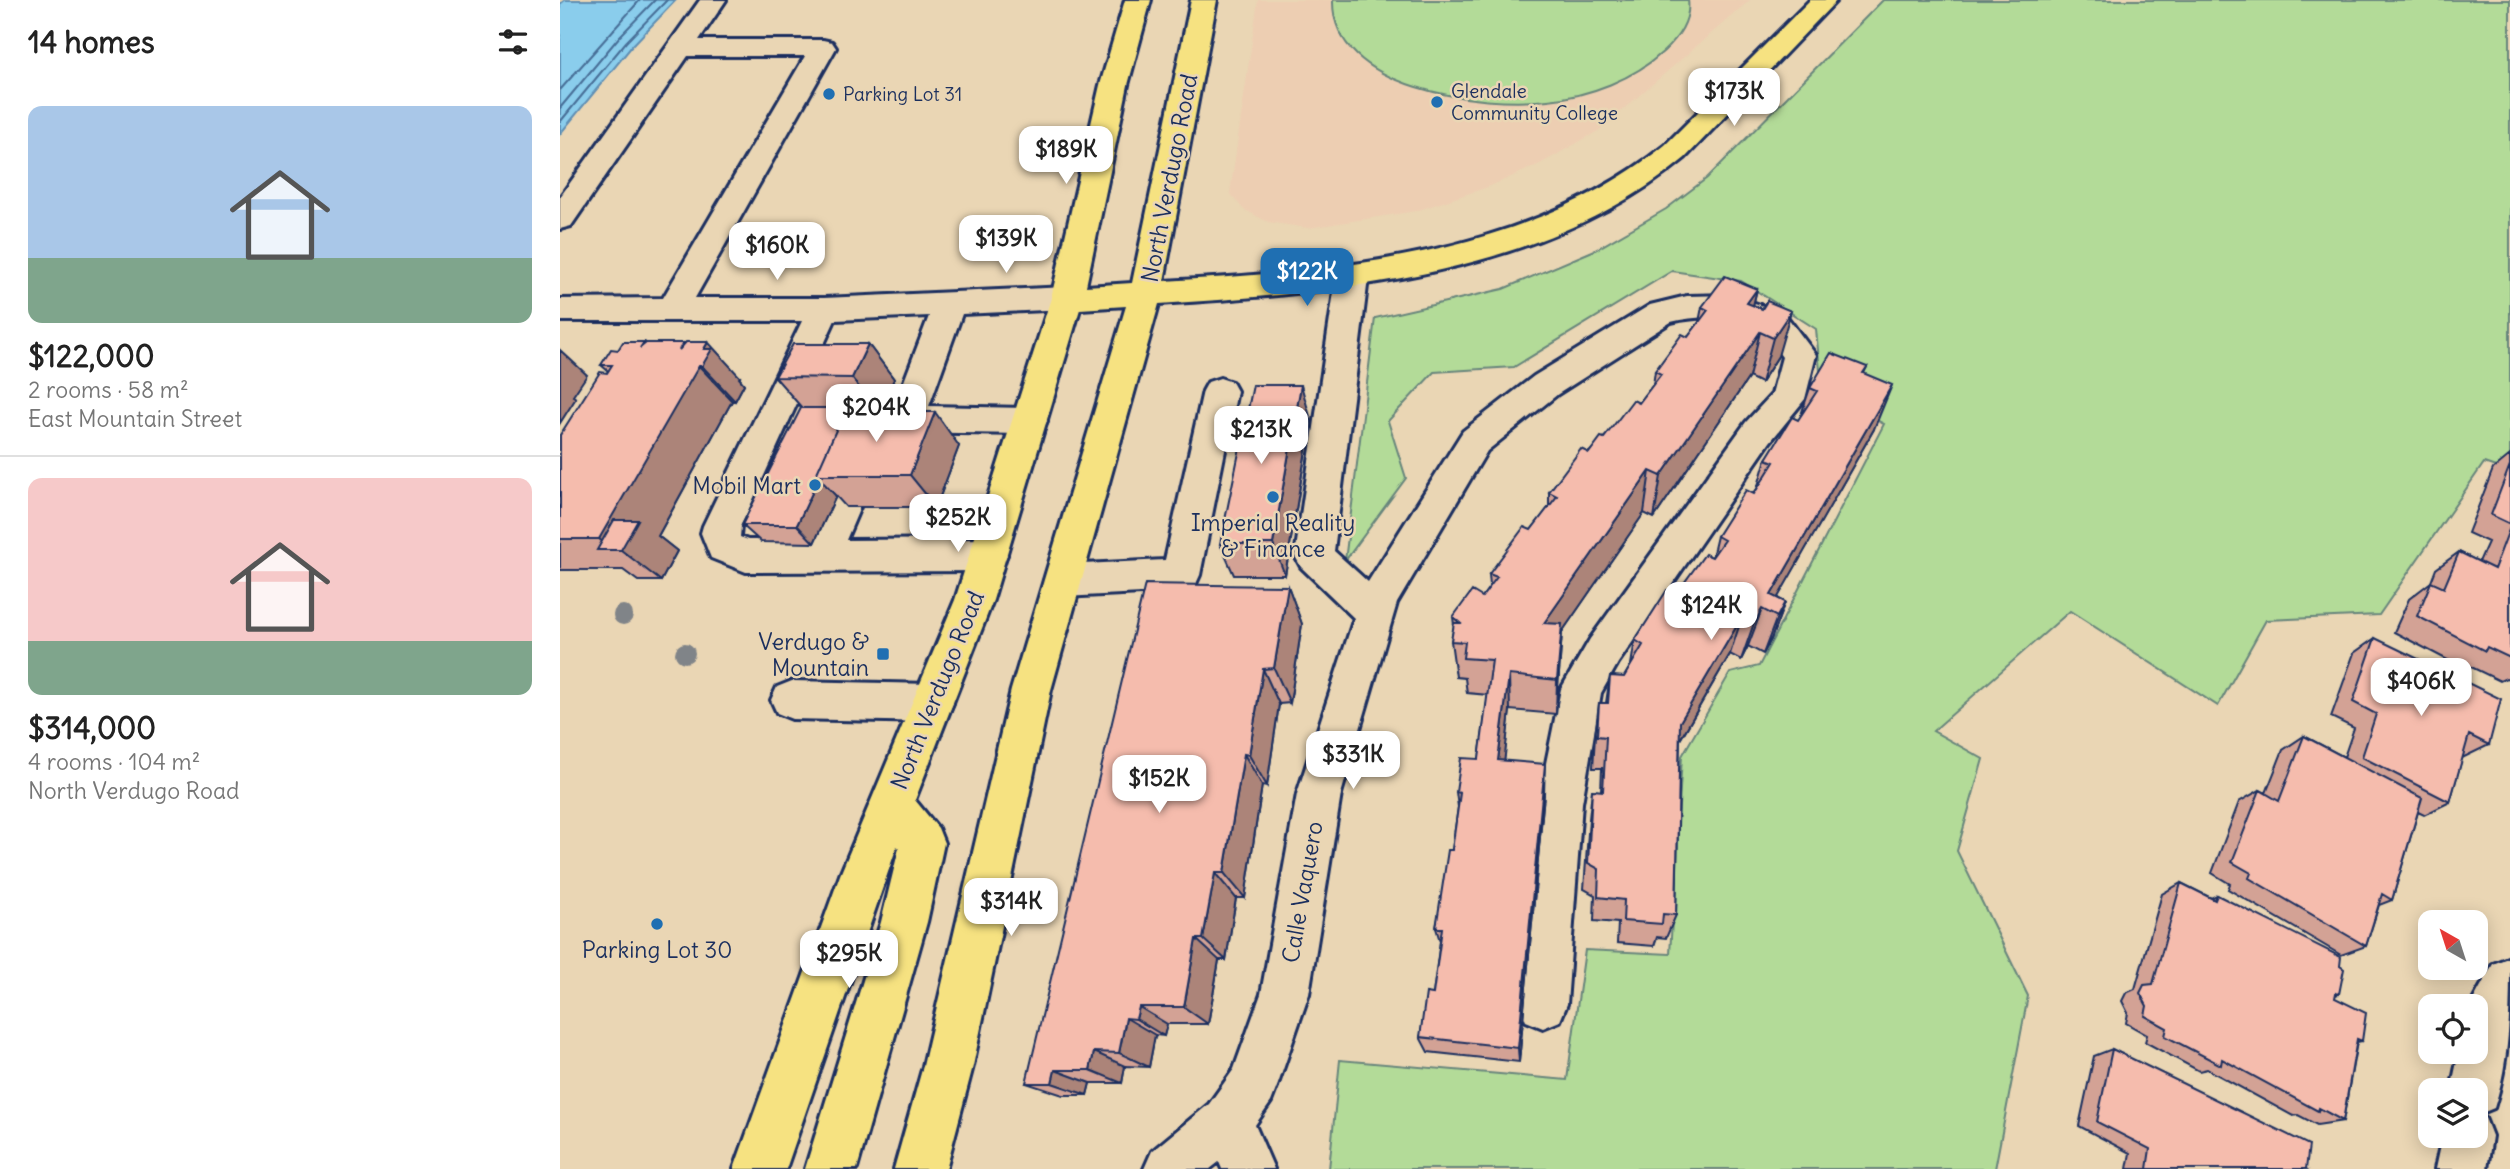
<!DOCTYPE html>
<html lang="en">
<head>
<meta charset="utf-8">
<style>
	:root { --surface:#fff; --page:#f6f6f6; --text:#222; --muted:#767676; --line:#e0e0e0; --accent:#1f6fb2 }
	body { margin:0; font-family:Delius,sans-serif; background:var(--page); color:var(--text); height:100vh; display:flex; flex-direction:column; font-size:26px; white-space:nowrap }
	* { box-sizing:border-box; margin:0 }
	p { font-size:23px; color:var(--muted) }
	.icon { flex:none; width:38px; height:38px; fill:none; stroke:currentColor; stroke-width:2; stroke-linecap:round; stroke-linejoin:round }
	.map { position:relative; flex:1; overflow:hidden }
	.side { display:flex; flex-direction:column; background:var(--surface); width:560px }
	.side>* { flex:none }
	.needle { width:46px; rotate:321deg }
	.buttons { position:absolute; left:1858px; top:910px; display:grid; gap:14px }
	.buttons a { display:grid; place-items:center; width:70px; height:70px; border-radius:14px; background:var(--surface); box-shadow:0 4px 18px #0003; font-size:35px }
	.price { position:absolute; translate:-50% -60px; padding:0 16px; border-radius:14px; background:#fff; color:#222; font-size:23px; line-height:46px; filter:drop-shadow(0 2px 4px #0008) }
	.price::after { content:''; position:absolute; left:50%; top:42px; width:21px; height:16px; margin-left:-10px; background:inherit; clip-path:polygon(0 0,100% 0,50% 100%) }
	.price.selected { background:var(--accent); color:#fff }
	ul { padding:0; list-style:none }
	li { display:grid; align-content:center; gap:14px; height:371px; padding:0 28px }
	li+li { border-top:2px solid var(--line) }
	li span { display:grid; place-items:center; height:217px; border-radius:14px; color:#555 }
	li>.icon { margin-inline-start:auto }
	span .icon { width:126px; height:126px; fill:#fffc; stroke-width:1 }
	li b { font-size:30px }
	h2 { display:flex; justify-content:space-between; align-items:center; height:84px; padding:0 28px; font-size:30px }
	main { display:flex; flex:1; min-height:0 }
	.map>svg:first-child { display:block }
	.built { fill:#edceb2 }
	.green { fill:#b3db98; stroke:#67857b; stroke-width:2 }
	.water { fill:#8acdec; stroke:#5e8eb3; stroke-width:2 }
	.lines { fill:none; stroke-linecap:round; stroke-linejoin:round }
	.shore { stroke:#476e97; stroke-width:2 }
	.minor-casing { stroke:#1b2f5e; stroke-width:6 }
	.major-casing { stroke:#1b2f5e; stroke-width:6 }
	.minor { fill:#ead6b4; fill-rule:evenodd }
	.major { fill:#f6e281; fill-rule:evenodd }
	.tree { fill:#808488 }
	.wall { fill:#d3a295; stroke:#1b2f5e; stroke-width:2 }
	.shaded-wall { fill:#ac8479; stroke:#1b2f5e; stroke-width:2 }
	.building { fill:#f5bcad; stroke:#1b2f5e; stroke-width:2 }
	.poi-dot { fill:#1f6fb2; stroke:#ead6b4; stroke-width:2.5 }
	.labels { text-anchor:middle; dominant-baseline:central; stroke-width:5; stroke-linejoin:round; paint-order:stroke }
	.far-poi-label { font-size:19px; fill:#1b2f5e; stroke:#ead6b4; text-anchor:start }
	.street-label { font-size:23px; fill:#1b2f5e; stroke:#ead6b4 }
	.poi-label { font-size:23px; fill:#1b2f5e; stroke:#ead6b4; text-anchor:end }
</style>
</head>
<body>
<main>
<section class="side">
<h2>14 homes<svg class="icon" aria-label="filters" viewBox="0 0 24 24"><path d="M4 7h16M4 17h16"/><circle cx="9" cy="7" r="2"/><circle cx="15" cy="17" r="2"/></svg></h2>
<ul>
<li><span style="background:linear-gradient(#a9c7e8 70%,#7fa58c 0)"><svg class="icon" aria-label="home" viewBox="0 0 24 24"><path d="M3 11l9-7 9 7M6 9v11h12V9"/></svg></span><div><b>$122,000</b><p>2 rooms · 58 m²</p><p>East Mountain Street</p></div></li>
<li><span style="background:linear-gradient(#f6c9c9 75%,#7fa58c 0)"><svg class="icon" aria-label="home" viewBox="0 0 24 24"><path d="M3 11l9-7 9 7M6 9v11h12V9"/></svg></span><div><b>$314,000</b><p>4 rooms · 104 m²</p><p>North Verdugo Road</p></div></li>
</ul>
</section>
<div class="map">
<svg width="1950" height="1169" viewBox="0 0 1950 1169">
	<rect width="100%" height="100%" fill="#ead6b4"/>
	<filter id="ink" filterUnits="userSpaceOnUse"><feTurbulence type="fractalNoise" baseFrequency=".0143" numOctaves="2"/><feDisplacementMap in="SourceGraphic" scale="14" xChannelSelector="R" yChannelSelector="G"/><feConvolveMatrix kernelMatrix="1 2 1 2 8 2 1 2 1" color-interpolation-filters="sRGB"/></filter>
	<g filter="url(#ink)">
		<path class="built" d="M698,0H1190L1038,131L980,164L928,187L856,211L748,228L708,222L683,209L670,193Z"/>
		<path class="green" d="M773,0H1128C1131,20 1118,38 1104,51C1074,79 1029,96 988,100C923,108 771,90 773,0Z
			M1323,0H1950V472L1924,463L1819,615L1706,620L1658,706L1510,611L1373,731L1423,759L1397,851L1468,996L1435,1169H769L780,1060L1007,1080L1025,950L1110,954L1122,756L1170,673L1199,666L1324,424L1262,392L1256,329L1181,281L1112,271L954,367L874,372L828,421L846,478L785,561L815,318L943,289L1035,250L1106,209L1147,178Z"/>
		<path class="water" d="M5,0H116L72,46L0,134V4Z"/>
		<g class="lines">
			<path class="shore" d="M0,90L80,0
				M0,108L60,36L95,0
				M0,122L66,42L107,0"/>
			<g class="minor-casing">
				<path id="minor" d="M140,0H166L139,40H263L272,42L276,48L135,298H264L507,287L518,290L523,298L518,306L507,309L402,314L369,406L470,408L482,412L487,421L482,430L470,434L332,432L286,540L428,539L441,544L447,555L441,566L428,571L186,572L151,558L141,533L143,526L242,321H0V299L103,298L245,56H128L11,226L0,229V197ZM369,316L335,405H320L308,409L249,540H188L180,537L181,526L275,320Z
					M792,267L803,270L808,278L774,551L808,582L903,431L974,376L1090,305L1127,296L1170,295L1181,298L1225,314L1256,355L1245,399L1210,442L1058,663L1041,693L1022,803L1007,1004L1000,1021L983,1028L966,1021L959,1004L978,803L1001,689L1030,639L1186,422L1212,394L1222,357C1216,349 1209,336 1202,331C1179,313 1137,316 1111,322L998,394L927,451L837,603L781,794L749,994L718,1084L711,1102L695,1125L714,1169H662L659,1162L650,1169H584L592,1151L649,1104L674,1069L701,994L737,794L794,618L741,567L735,556L776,278L781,270Z
					M660,378L672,382L677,391L640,575L635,586L621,591L503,597L489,592L484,581L489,570L503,565L605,560L643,391L648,382Z
					M232,681L372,684L387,690L393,703L387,716L372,722L232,719L217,713L211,700L217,687Z
					M1950,957C1950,1008 1950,1060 1934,1108L1917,1115L1925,1118L1932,1136L1927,1169H1875L1882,1136H1916V1090H1891L1899,1052H1916V1006H1910L1933,964Z"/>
			</g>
			<g class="major-casing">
				<path id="major" d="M565,0H591L568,85L526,286L572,283L631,0H657L604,281C775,271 965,257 1105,145L1250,0H1277L1125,158C983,276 776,293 599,304L491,690L413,1066L386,1169H334L363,1066L451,690L566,306L520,309L433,600L355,800L378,828L384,843L367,922L297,1169H245L321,922L339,848L337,846L226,1169H174L280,875L395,600L491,298L540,85Z"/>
			</g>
			<use href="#minor" class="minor"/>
			<use href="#major" class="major"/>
		</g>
		<g class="tree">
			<circle cx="63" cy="615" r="10"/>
			<circle cx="125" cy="653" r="10"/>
		</g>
		<path class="wall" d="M1197,289L1193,305L1202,309L1207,301L1218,356L1201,383L1189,377L1094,518L1084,513L1002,632L996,714L950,710L944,760L984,794L959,1062L868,1052L860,1037L873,994L880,941L876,928L892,850L898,807L896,792L919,759L928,695L907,693L905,678L896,677L891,641L894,625L893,617L922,597L930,586L929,574L971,530L989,507V492L1079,403L1093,385L1095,371L1128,337L1139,322L1142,307Z
			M85,343H123L180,377L179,378L184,384L175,401H172L98,536L117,551L101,581H78L63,570H0V435L48,371L41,365L58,350Z
			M308,344L334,379L319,412L399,446L376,507H286L276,496L254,543L201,542L182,525L242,408L215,377Z
			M1307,367L1304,373L1314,429L1217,598L1225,602L1211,639L1203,654L1188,646L1181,660L1170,654L1120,740L1116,915L1106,938L1097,937L1094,946L1057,943L1058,923L1034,921L1035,895L1024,889L1029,819L1032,790L1041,791L1042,768H1033L1035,736L1039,703H1046L1050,676L1064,677L1071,665L1075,640L1116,594L1152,557L1157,536L1197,489L1206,459L1240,418L1250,388Z
			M751,420L725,575H674L660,544Z
			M1950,455V679L1946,678L1940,681L1905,664L1901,667L1834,632L1849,599L1871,582L1876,569L1899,552L1919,562L1928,542L1908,533L1933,469Z
			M728,586L742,624L730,703L719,704L707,786L702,785L685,898H676L666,960H659L648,1024H607L604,1036L595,1035L589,1067L565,1066L562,1083H530L527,1095H503L466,1083Z
			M1815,638L1929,745L1902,758L1890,802L1864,815L1858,812L1832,900L1819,905L1806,946L1781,955L1668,889L1670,884L1652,873L1679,802L1700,790L1706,793L1723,750L1744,736L1784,757L1794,728L1771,717L1794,653Z
			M1621,883L1651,898L1657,895L1780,966L1779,994L1775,995V998L1802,1041L1797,1042L1783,1121L1757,1125L1738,1115L1733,1116L1647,1069L1639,1071L1585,1042L1587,1035L1566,1023L1568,1013L1562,1001L1566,993L1575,989L1602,894Z
			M1552,1049L1746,1169H1567L1570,1153L1519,1126L1534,1056Z"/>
		<path class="shaded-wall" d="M1197,289L1186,335L1187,303Z
			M1231,311L1218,356L1201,383L1213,338Z
			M1200,332L1189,377L1094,518L1101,476Z
			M148,342L180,377L179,378L184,384L175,401L142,366H139L172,401L98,536L117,551L101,581L61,550H53L39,539L119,350L123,343L143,365L144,349Z
			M308,344L334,379L319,413L292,378Z
			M0,350L27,375L13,396L16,398L0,423Z
			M741,385L751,420L725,575L713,544Z
			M1332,385L1314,429L1209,613L1211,595Z
			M375,412L399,446L376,507L350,475Z
			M1090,471L1084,513L1002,632L996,714L997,680L984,623Z
			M259,478L276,496L254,543L237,525Z
			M728,586L742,624L730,703L714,668Z
			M1225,602L1211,639L1203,654L1217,617Z
			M1202,609L1188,646L1181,660L1194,623Z
			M1182,617L1170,654L1111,755L1120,722Z
			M703,669L719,704L707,786L689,755Z
			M949,675L950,710L941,791L938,760Z
			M684,754L702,785L685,898L664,873Z
			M985,764L984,794L959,1062L958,1048Z
			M655,873L676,898L666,960L643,939Z
			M636,939L659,960L648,1024L624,1007Z
			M579,1007L607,1024L604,1036L576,1019Z
			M566,1018L595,1035L589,1067L559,1053Z
			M534,1052L565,1066L562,1083L530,1070Z
			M495,1070L530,1083L527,1095L492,1083Z"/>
		<path class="building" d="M1165,276L1197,289L1187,303L1202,309L1207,301L1231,311L1213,338L1200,332L1101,476L1090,471L984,623L1002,624L997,680L949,675L938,760L985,764L958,1048L860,1037L866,993L873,994L882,928H876L888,850H892L900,793L896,792L901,758L919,759L932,660L903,658L905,642L891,641L894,623H900L893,617L912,591L922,597L937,577L929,574L964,527L971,530L997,496L989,492L1021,449L1029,453L1041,437L1044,438L1073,400L1079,403L1101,374L1095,371L1122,334L1128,337L1148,310L1142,307Z
			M63,342H84L80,348L86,343H123L119,350L126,342H148L144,349H152L142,366H139L39,539H0V435L40,372L47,373L52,365H41L51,349L58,350Z
			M233,344H308L292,378L215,377Z
			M1271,353L1307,367L1303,373L1332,385L1211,595L1225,602L1217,617L1202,609L1194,623L1182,617L1120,722L1116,915L1103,914L1102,924L1063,921L1064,900L1038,897L1039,869L1028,863L1032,790L1043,791L1046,737L1037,736L1039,703H1048L1050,676L1064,677L1083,645L1075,640L1107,590L1116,594L1145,554L1152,557L1164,540L1157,536L1186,490L1194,494L1214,462L1206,459L1232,417L1238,420L1257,391L1250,388Z
			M693,385H741L713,544H660Z
			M241,408H291L289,412H284L256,475L259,478L237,525H182Z
			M284,412H375L350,475H256Z
			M1950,465V524L1931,515Z
			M54,520H78L61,550H37Z
			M1950,527V658L1927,647L1925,651L1857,616L1871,582L1884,588L1899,552L1934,569Z
			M585,584L728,586L714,668L703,669L689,755L684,754L664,873H655L643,939H636L624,1007H579L576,1019L566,1018L559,1053L534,1052L530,1070H495L492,1083H466Z
			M1815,638L1941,699L1929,745L1909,735L1890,802L1802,757L1816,714L1793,702Z
			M1744,736L1862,798L1832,900L1822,894L1806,946L1689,878L1691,873L1672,862L1700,790L1719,801Z
			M1621,883L1655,900L1657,895L1781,957L1780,966L1784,969L1779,994L1776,993L1775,998L1806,1013L1802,1041L1797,1039L1783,1121L1759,1108L1758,1111L1662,1059L1661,1065L1605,1036L1607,1028L1585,1016L1587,1006L1580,993L1584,985L1593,984Z
			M1552,1049L1749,1145L1746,1169H1587L1590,1149L1537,1122Z"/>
	</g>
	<g class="poi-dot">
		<circle cx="269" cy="94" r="7"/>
		<circle cx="877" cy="102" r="7"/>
		<circle cx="255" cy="485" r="7"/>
		<circle cx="713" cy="497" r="7"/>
		<rect x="316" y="647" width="14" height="14" rx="3.5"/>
		<circle cx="97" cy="924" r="7"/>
	</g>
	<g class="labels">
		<g class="far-poi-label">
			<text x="891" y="91">Glendale<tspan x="891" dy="22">Community College</tspan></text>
			<text x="283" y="94">Parking Lot 31</text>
		</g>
		<g class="street-label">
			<text transform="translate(609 178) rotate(-79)">North Verdugo Road</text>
			<text transform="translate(377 690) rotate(-68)">North Verdugo Road</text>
			<text transform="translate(742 892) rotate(-80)">Calle Vaquero</text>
		</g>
		<g class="poi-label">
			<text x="241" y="485">Mobil Mart</text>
			<text x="713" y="522" text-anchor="middle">Imperial Reality<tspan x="713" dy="26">&amp; Finance</tspan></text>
			<text x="309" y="641">Verdugo &amp;<tspan x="309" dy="26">Mountain</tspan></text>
			<text x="97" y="949" text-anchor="middle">Parking Lot 30</text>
		</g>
	</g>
</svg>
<div class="buttons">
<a><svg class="needle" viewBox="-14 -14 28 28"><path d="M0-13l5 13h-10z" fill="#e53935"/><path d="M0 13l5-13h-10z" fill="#767676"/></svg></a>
<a><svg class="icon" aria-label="locate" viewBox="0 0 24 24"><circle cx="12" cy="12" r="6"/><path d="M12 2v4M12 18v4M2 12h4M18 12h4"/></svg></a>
<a><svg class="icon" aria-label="layers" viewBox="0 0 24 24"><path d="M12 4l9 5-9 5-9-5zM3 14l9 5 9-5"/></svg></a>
</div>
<b class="price" style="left:1174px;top:128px">$173K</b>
<b class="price" style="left:506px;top:186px">$189K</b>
<b class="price" style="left:446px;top:275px">$139K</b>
<b class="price" style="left:217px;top:282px">$160K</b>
<b class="price selected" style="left:747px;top:308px">$122K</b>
<b class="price" style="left:316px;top:444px">$204K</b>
<b class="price" style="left:701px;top:466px">$213K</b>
<b class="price" style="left:398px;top:554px">$252K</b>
<b class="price" style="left:1151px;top:642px">$124K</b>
<b class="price" style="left:1861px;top:718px">$406K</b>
<b class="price" style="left:793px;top:791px">$331K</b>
<b class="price" style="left:599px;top:815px">$152K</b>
<b class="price" style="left:451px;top:938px">$314K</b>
<b class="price" style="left:289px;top:990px">$295K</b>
</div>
</main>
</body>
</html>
